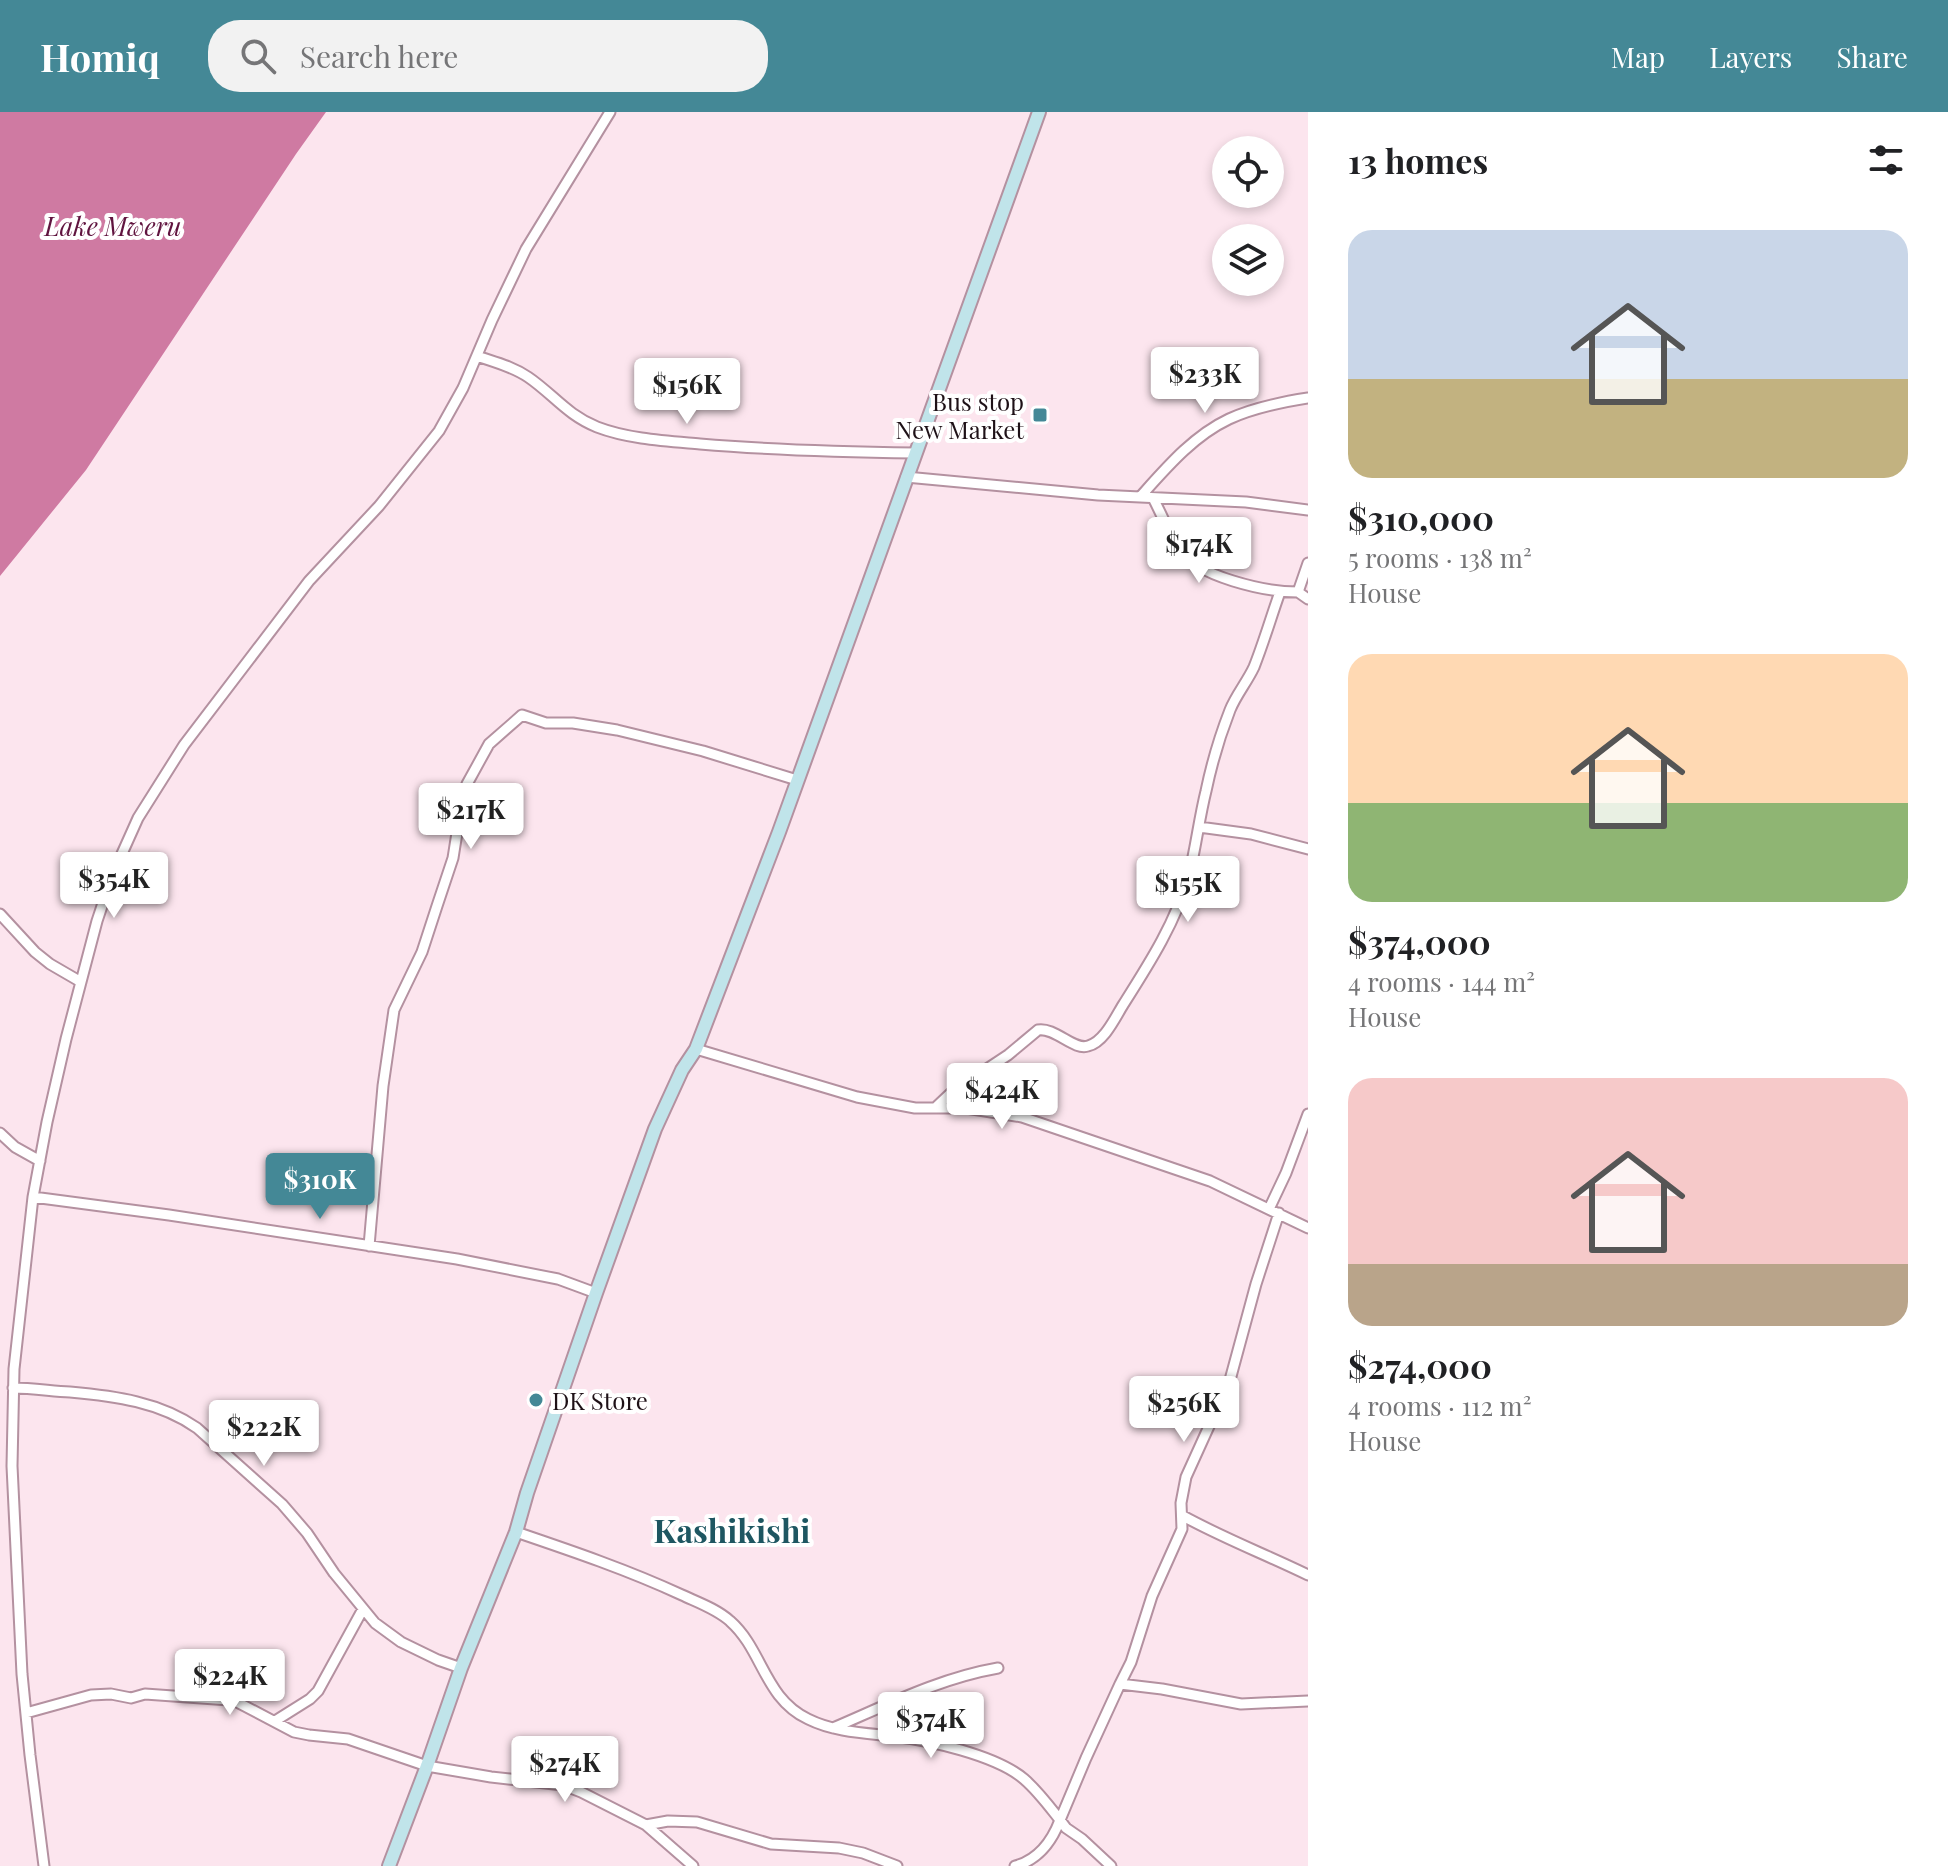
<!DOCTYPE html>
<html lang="en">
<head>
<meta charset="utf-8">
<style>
	:root { --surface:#fff; --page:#f2f2f2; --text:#202124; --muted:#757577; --accent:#448896 }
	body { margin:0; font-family:"Playfair Display",serif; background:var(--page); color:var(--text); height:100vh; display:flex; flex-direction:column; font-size:30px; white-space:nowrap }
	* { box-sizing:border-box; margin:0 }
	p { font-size:26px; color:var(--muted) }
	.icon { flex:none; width:44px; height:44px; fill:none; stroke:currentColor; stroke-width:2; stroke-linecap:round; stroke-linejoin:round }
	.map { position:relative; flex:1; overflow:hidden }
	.drawer { display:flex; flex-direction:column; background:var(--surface); width:640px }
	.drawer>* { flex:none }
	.tools { position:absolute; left:1212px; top:24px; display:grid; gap:16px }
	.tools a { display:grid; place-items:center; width:72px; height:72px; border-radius:50%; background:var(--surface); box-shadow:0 4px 12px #0003; font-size:40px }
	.price { position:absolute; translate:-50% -68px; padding:0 18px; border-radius:8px; background:#fff; color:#222; font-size:26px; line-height:52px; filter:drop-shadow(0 2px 4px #0008) }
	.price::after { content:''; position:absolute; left:50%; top:48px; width:24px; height:18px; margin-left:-12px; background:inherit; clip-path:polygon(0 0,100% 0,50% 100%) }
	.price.selected { background:var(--accent); color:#fff }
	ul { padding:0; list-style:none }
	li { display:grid; align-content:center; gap:16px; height:424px; padding:0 40px }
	li span { display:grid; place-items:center; height:248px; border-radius:24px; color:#555 }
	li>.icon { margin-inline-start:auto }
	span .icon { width:144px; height:144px; fill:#fffc; stroke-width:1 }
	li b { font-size:34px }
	h2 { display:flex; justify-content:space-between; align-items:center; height:96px; padding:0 40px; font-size:34px }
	header { display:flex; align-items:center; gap:48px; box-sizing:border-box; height:112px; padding:0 40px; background:var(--accent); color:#fff }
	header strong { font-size:38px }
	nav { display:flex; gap:44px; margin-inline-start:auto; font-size:28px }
	.search { width:560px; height:72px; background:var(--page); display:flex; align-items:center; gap:20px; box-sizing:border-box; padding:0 28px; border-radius:32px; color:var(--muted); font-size:30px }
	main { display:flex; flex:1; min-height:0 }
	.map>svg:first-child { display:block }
	.water { fill:#cf7aa2 }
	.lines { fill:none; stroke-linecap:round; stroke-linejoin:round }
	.street-casing { stroke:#b491a0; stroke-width:13 }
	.secondary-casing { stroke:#b491a0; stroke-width:16 }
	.street { stroke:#fff; stroke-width:9 }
	.secondary { stroke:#c0e4ea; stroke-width:12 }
	.poi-dot { fill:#448896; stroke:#fff; stroke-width:3 }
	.labels { text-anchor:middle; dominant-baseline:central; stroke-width:8; stroke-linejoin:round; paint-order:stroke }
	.poi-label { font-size:24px; fill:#1e1117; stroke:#fff; text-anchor:end }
	.water-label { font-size:26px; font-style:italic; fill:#60143f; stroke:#fff }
	.district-label { font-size:32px; font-weight:bold; fill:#1e5661; stroke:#fff }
</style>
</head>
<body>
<header>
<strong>Homiq</strong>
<div class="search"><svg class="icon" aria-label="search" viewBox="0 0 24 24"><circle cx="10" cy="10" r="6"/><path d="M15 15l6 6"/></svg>Search here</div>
<nav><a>Map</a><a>Layers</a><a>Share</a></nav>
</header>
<main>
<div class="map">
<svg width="1308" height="1754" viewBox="0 0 1308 1754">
	<rect width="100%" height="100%" fill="#fce5ee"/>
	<path class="water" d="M0,0H326L296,42L86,358L0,464Z"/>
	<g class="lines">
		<g class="street-casing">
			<path id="street" d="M477,244C494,250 512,254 528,265C553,282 567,303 597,315C628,327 666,329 700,332C771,338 843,340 915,341
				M906,365L1098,383L1246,390L1308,398
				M1140,385C1166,356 1193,324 1229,307C1253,296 1282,290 1308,286
				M1153,386C1162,403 1169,421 1178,436C1196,465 1266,480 1298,480
				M1308,451L1298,480L1308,487
				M1199,715L1251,722L1308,737
				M0,802L35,840L50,852L81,870
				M696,937L857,985L915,996H966L1022,1005L1210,1069L1308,1116
				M935,996L952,980L1008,943L1038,918C1055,915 1074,939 1088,934C1104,930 1115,906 1123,893C1149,852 1176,810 1189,763C1196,735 1199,707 1206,679C1211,655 1221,621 1230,598C1236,583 1247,570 1254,555C1264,530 1271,505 1280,480
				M0,1021L15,1035L40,1049
				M33,1085L169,1103L457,1147L558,1167L596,1181
				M1269,1097L1286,1061L1308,1002
				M369,1134L383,974L394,898L422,840L437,794L453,746L463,683L467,672L489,632L522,603L546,611H573L617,618L703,639L797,668
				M13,1276C32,1276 51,1279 70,1280C115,1284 160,1290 197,1316L282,1392L307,1421L334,1461L375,1511L401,1530L438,1548L461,1556
				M1183,1404C1223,1426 1267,1443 1308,1463
				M516,1420C572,1439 628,1458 682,1483C697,1490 717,1497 730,1509C763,1538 764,1586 808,1607C834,1620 864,1621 892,1624C928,1628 996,1643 1024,1667C1038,1679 1049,1694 1060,1708L1086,1646L1120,1572L1162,1577L1241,1592L1308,1589
				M1120,1572L1131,1550L1152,1484L1182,1417L1181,1391L1186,1365L1230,1268L1256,1172L1279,1101
				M26,1601L91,1583L111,1582L131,1586L145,1582L229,1588L237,1590L294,1620L309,1623L348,1627L427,1654L491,1665L563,1673L581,1680L646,1713L693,1754
				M275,1609L310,1587L318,1579L363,1497
				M833,1616C887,1593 940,1566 998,1556
				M646,1713L668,1709L697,1710L771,1732L839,1736L863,1741L897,1754
				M44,1754L30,1643L22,1562L12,1354L14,1257L33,1085L47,1010L66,927L97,809L112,764L138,706L184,633L309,469L379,394L439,319L463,276L492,208L526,137L610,0
				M1015,1754C1038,1748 1052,1729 1060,1708L1066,1716L1082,1727L1111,1754"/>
		</g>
		<g class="secondary-casing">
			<path id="secondary" d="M389,1754L427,1654L461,1556L516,1420L527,1381L596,1181L655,1017L682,958L696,937L779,720L1039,0"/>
		</g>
		<use href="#street" class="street"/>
		<use href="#secondary" class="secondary"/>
	</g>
	<g class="poi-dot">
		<rect x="1032" y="295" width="16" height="16" rx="4"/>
		<circle cx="536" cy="1288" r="8"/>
	</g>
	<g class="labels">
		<g class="poi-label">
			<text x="1024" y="289">Bus stop<tspan x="1024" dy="28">New Market</tspan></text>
			<text x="552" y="1288" text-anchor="start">DK Store</text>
		</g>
		<g class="water-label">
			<text x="113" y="113">Lake Mweru</text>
		</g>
		<g class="district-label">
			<text x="732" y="1417">Kashikishi</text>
		</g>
	</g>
</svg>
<div class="tools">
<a><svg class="icon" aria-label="locate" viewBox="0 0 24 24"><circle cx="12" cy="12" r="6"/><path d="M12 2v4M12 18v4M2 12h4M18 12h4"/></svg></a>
<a><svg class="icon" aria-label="layers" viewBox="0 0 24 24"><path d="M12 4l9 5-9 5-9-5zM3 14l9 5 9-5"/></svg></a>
</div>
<b class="price" style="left:1205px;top:303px">$233K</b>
<b class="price" style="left:687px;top:314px">$156K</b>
<b class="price" style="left:1199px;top:473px">$174K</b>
<b class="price" style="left:471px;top:739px">$217K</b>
<b class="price" style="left:114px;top:808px">$354K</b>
<b class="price" style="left:1188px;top:812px">$155K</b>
<b class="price" style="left:1002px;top:1019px">$424K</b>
<b class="price selected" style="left:320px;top:1109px">$310K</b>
<b class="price" style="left:1184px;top:1332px">$256K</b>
<b class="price" style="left:264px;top:1356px">$222K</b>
<b class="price" style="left:230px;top:1605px">$224K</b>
<b class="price" style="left:931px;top:1648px">$374K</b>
<b class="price" style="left:565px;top:1692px">$274K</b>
</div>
<section class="drawer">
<h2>13 homes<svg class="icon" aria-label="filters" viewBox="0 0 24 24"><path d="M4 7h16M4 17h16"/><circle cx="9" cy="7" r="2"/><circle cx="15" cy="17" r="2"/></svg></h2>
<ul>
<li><span style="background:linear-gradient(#c9d6e8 60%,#c2b280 0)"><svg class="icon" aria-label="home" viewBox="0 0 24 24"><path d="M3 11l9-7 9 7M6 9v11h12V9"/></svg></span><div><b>$310,000</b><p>5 rooms · 138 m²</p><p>House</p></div></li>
<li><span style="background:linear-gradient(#ffd9b3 60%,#8fb573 0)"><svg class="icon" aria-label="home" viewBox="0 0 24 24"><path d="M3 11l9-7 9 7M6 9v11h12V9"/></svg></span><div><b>$374,000</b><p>4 rooms · 144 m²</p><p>House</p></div></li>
<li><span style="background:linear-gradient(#f6c9c9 75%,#b9a48a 0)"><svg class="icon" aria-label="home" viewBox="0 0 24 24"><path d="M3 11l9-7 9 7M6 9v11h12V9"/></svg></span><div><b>$274,000</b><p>4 rooms · 112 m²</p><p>House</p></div></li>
</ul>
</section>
</main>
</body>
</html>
